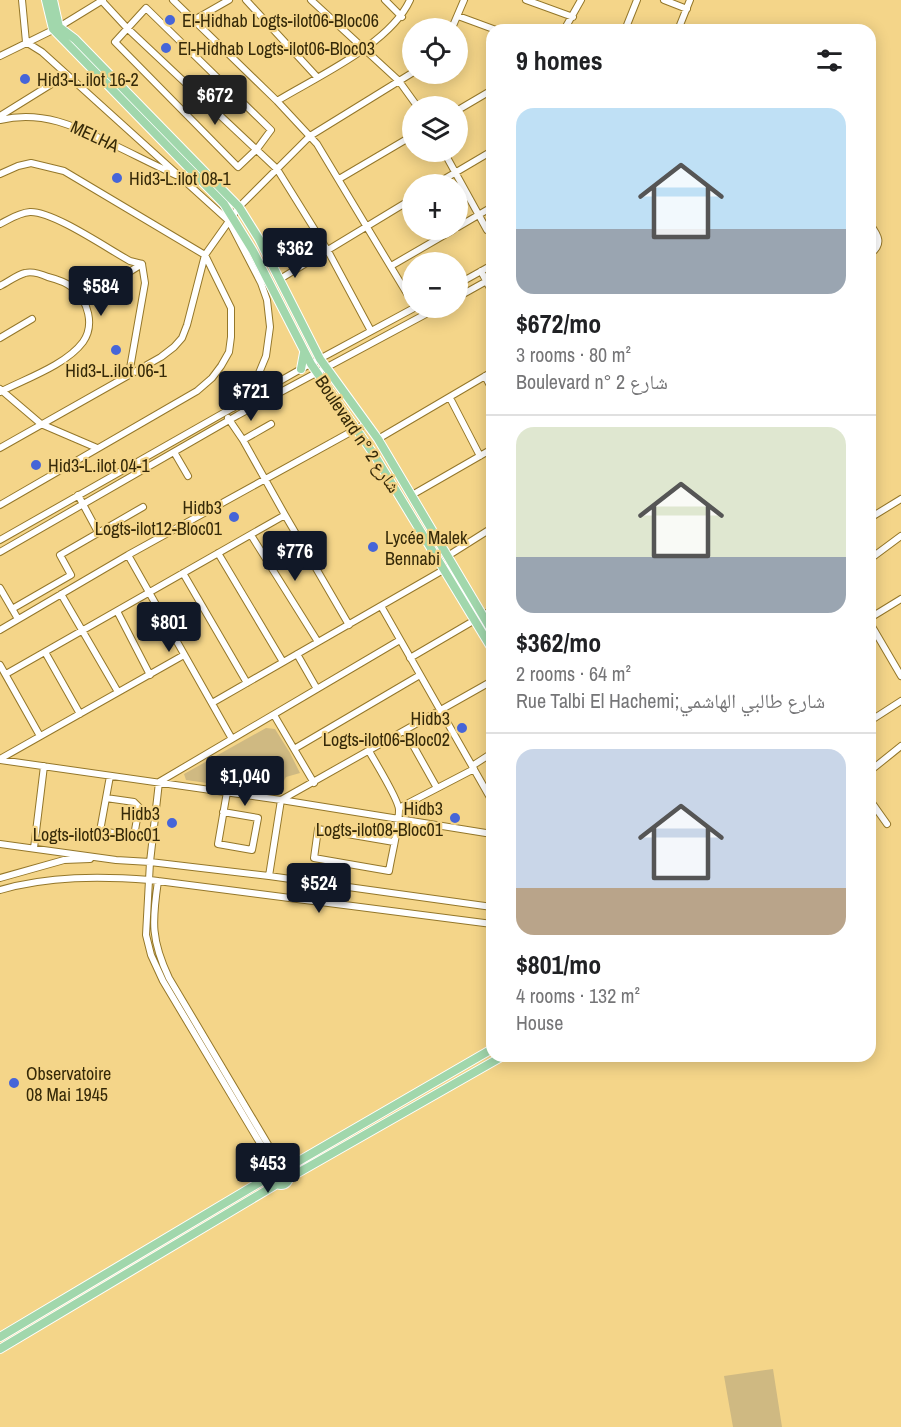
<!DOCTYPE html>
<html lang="en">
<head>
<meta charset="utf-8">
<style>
	:root { --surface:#fff; --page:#f6f6f6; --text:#202124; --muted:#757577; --line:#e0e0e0; --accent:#111827 }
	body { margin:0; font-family:"Archivo Narrow","Noto Naskh Arabic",sans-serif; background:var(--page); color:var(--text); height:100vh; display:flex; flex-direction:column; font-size:22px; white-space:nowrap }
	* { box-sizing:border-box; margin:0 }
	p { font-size:20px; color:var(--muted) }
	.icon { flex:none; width:33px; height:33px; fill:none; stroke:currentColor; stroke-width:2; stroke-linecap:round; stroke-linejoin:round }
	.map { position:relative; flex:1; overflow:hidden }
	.details { position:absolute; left:486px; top:24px; width:390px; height:1038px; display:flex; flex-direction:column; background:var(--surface); border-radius:18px; box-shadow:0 3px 15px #0003 }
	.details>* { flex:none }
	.tools { position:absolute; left:402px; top:18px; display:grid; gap:12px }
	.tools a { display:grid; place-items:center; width:66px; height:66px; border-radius:50%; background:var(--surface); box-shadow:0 3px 15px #0003; font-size:30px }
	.price { position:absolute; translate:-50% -51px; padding:0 14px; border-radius:6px; background:var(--accent); color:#fff; font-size:20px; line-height:39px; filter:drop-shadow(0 2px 3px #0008) }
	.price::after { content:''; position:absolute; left:50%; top:36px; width:18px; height:14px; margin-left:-9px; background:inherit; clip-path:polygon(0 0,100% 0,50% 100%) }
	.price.current { background:#222; color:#fff }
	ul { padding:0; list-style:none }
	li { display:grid; align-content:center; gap:12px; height:318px; padding:0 30px }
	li+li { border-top:2px solid var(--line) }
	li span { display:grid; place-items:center; height:186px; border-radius:18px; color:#555 }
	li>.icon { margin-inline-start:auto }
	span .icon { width:108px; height:108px; fill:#fffc; stroke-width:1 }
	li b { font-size:26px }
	h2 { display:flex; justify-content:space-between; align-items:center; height:72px; padding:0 30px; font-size:26px }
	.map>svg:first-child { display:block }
	.green { fill:#cfb982 }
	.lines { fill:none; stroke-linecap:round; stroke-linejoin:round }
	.minor-casing { stroke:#94772a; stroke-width:8 }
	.major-casing { stroke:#fff; stroke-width:10 }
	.minor { stroke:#fff; stroke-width:6 }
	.major { stroke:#a1d7ac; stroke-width:8 }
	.poi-dot { fill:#4665d8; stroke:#f4d589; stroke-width:2 }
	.labels { text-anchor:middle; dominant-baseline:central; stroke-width:4.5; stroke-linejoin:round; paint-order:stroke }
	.poi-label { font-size:18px; fill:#352908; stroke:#f4d589; text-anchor:start }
	.street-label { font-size:18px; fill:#352908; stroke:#f4d589 }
</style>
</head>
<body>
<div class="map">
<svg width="901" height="1427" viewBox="0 0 901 1427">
	<rect width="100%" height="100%" fill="#f4d589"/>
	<path class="green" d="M266,728L275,729L290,753L300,773L286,777L277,793L186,780L184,774Z
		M773,1369L782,1427H733L724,1376Z"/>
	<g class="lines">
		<g class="minor-casing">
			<path id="minor" d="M22,0L26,42L42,52L229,221L261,283L267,300L270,327L266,356L259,373L247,394L233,408
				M173,0L277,101L317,144L412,302
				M246,0L317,77
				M311,0L399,81L417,106
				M385,0L402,17
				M526,0L573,17
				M664,0L687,9
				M102,1L127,28L277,169L328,251L371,331
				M146,8L271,130L257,149L238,167L115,42Z
				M458,16L496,30
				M194,20L229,0
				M452,28L464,0
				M564,30L581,0
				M625,30L637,0
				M678,30L690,0
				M0,56L59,27L103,0
				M277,101C318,76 390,44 410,0
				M458,110L492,90
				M0,116L66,75
				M0,120C42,110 75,126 112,144C133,154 154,165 176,175
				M444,152L487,230L492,228
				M0,174L18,166L31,163L64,171L205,255L231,308V337L229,352L221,366L212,378L197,391L0,505
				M339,179L412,136
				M436,184L492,151
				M0,224C10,219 18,213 30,212C53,211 108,249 130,261L142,264L145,283L129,374
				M870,224C878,235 884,244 870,254
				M458,227L492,207
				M391,266L453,230
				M481,271L492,292
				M280,279L412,199
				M458,284L492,265
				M0,286C8,282 17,275 25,273C32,271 41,274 48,277C56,279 66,282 73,288C88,301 95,325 83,342C66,365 25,379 0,392
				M458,297L492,278
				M83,301L142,264
				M0,338L32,319
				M485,376L492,389
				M0,389L41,424L97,448
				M450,398L480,456
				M228,418L243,440L285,515L349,625
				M378,439L492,372
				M243,440L271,424
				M0,448L161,357L174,347L182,338L187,325L205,255L239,207L310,136L412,73
				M174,452L188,476
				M78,495L98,532
				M412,495L492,449
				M870,518L901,499
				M251,535L318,642
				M0,540L301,369L414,308
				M0,552L238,415L437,308
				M218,553L283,662
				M128,555L232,739
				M446,557L492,528
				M870,559L901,536
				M183,573L247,683
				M0,588L18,619
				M61,594L118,692
				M381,606L492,801
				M12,609L71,575L60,555L143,507
				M117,611L150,675
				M870,618L901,599
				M870,623L901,676
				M0,630L128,555L367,423
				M45,652L80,714
				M297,654L317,689
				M410,658L492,610
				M0,665L40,736
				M6,674L285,515
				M212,703L452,565
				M274,715L314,783
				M870,721L901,701
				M405,731L437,788
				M294,749L420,675
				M369,751C375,762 399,800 399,810C399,827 392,853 389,871L314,858L318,829L394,842
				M0,759L184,655
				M0,760L281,800L492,834
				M472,766L492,753
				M870,771L901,746
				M106,798L134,802L139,807L134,836L100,831L110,776
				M870,800L887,824
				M399,808L474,769
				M223,812L258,818L252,850L218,844L227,792
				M0,844L116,860L150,862L269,876L492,907
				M34,848L44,766
				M269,876L281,800L492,681
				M0,878L64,860L90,859
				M158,881C152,922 151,940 169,978L282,1168
				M0,890C49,876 100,876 150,880L492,924
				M276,1170L163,981L151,955L146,935L150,862L159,782L400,640"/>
		</g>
		<g class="major-casing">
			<path id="major" d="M46,0L53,29L224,204L253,251L311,364L375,456L492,649
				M53,0L59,27L75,39L239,207L259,239L320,359L378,439L492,631
				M301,369L304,353
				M273 1177a8 8 0 1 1 16 0a8 8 0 1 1-16 0Z
				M285,1169L492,1049
				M289,1178L503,1056
				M0,1337L272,1175
				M0,1349L277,1184"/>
		</g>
		<use href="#minor" class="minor"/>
		<use href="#major" class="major"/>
	</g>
	<g class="poi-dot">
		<circle cx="170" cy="20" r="6"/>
		<circle cx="166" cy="48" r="6"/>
		<circle cx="25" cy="79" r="6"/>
		<circle cx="117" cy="178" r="6"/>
		<circle cx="116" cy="350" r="6"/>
		<circle cx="36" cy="465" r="6"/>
		<circle cx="234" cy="517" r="6"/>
		<circle cx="373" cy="547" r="6"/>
		<circle cx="462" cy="728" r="6"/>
		<circle cx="455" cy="818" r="6"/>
		<circle cx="172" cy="823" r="6"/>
		<circle cx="14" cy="1083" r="6"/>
	</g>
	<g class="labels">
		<g class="poi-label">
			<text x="182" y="20">El-Hidhab Logts-ilot06-Bloc06</text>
			<text x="178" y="48">El-Hidhab Logts-ilot06-Bloc03</text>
			<text x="37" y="79">Hid3-L.ilot 16-2</text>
			<text x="129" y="178">Hid3-L.ilot 08-1</text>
			<text x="116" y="370" text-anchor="middle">Hid3-L.ilot 06-1</text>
			<text x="48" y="465">Hid3-L.ilot 04-1</text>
			<text x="222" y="507" text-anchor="end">Hidb3<tspan x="222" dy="21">Logts-ilot12-Bloc01</tspan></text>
			<text x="385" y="537">Lycée Malek<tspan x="385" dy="21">Bennabi</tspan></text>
			<text x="450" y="718" text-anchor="end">Hidb3<tspan x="450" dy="21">Logts-ilot06-Bloc02</tspan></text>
			<text x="443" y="808" text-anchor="end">Hidb3<tspan x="443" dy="21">Logts-ilot08-Bloc01</tspan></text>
			<text x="160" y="813" text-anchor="end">Hidb3<tspan x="160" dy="21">Logts-ilot03-Bloc01</tspan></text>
			<text x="26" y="1073">Observatoire<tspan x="26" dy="21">08 Mai 1945</tspan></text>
		</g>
		<g class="street-label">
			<text transform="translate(95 136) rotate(25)">MELHA</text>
			<text transform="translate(358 434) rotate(56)">Boulevard n° شارع 2</text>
		</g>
	</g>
</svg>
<div class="tools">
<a><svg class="icon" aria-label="locate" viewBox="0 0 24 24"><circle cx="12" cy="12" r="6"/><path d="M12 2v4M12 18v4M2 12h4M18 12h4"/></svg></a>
<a><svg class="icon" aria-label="layers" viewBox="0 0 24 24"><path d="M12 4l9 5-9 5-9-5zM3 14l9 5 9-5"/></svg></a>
<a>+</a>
<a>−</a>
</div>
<b class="price current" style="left:215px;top:126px">$672</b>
<b class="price" style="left:295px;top:279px">$362</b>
<b class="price" style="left:101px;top:317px">$584</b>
<b class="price" style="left:251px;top:422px">$721</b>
<b class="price" style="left:295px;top:582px">$776</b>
<b class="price" style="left:169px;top:653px">$801</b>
<b class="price" style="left:245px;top:807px">$1,040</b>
<b class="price" style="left:319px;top:914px">$524</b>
<b class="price" style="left:268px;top:1194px">$453</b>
<section class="details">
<h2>9 homes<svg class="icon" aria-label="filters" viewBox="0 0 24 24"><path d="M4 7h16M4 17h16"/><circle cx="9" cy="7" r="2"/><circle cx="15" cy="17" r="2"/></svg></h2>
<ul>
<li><span style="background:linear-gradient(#bfe0f5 65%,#9aa5b1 0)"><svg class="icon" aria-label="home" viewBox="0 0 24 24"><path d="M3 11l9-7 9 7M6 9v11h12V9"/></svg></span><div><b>$672/mo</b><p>3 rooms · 80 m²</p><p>Boulevard n° شارع 2</p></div></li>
<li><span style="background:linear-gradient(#dfe7d0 70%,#9aa5b1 0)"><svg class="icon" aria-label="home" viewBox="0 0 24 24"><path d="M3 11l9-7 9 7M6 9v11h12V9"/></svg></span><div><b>$362/mo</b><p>2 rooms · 64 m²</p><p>Rue Talbi El Hachemi;شارع طالبي الهاشمي</p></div></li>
<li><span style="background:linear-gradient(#c9d6e8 75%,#b9a48a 0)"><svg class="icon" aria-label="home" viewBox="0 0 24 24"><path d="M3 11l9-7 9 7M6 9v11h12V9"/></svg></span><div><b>$801/mo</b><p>4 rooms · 132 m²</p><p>House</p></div></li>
</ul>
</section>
</div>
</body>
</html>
